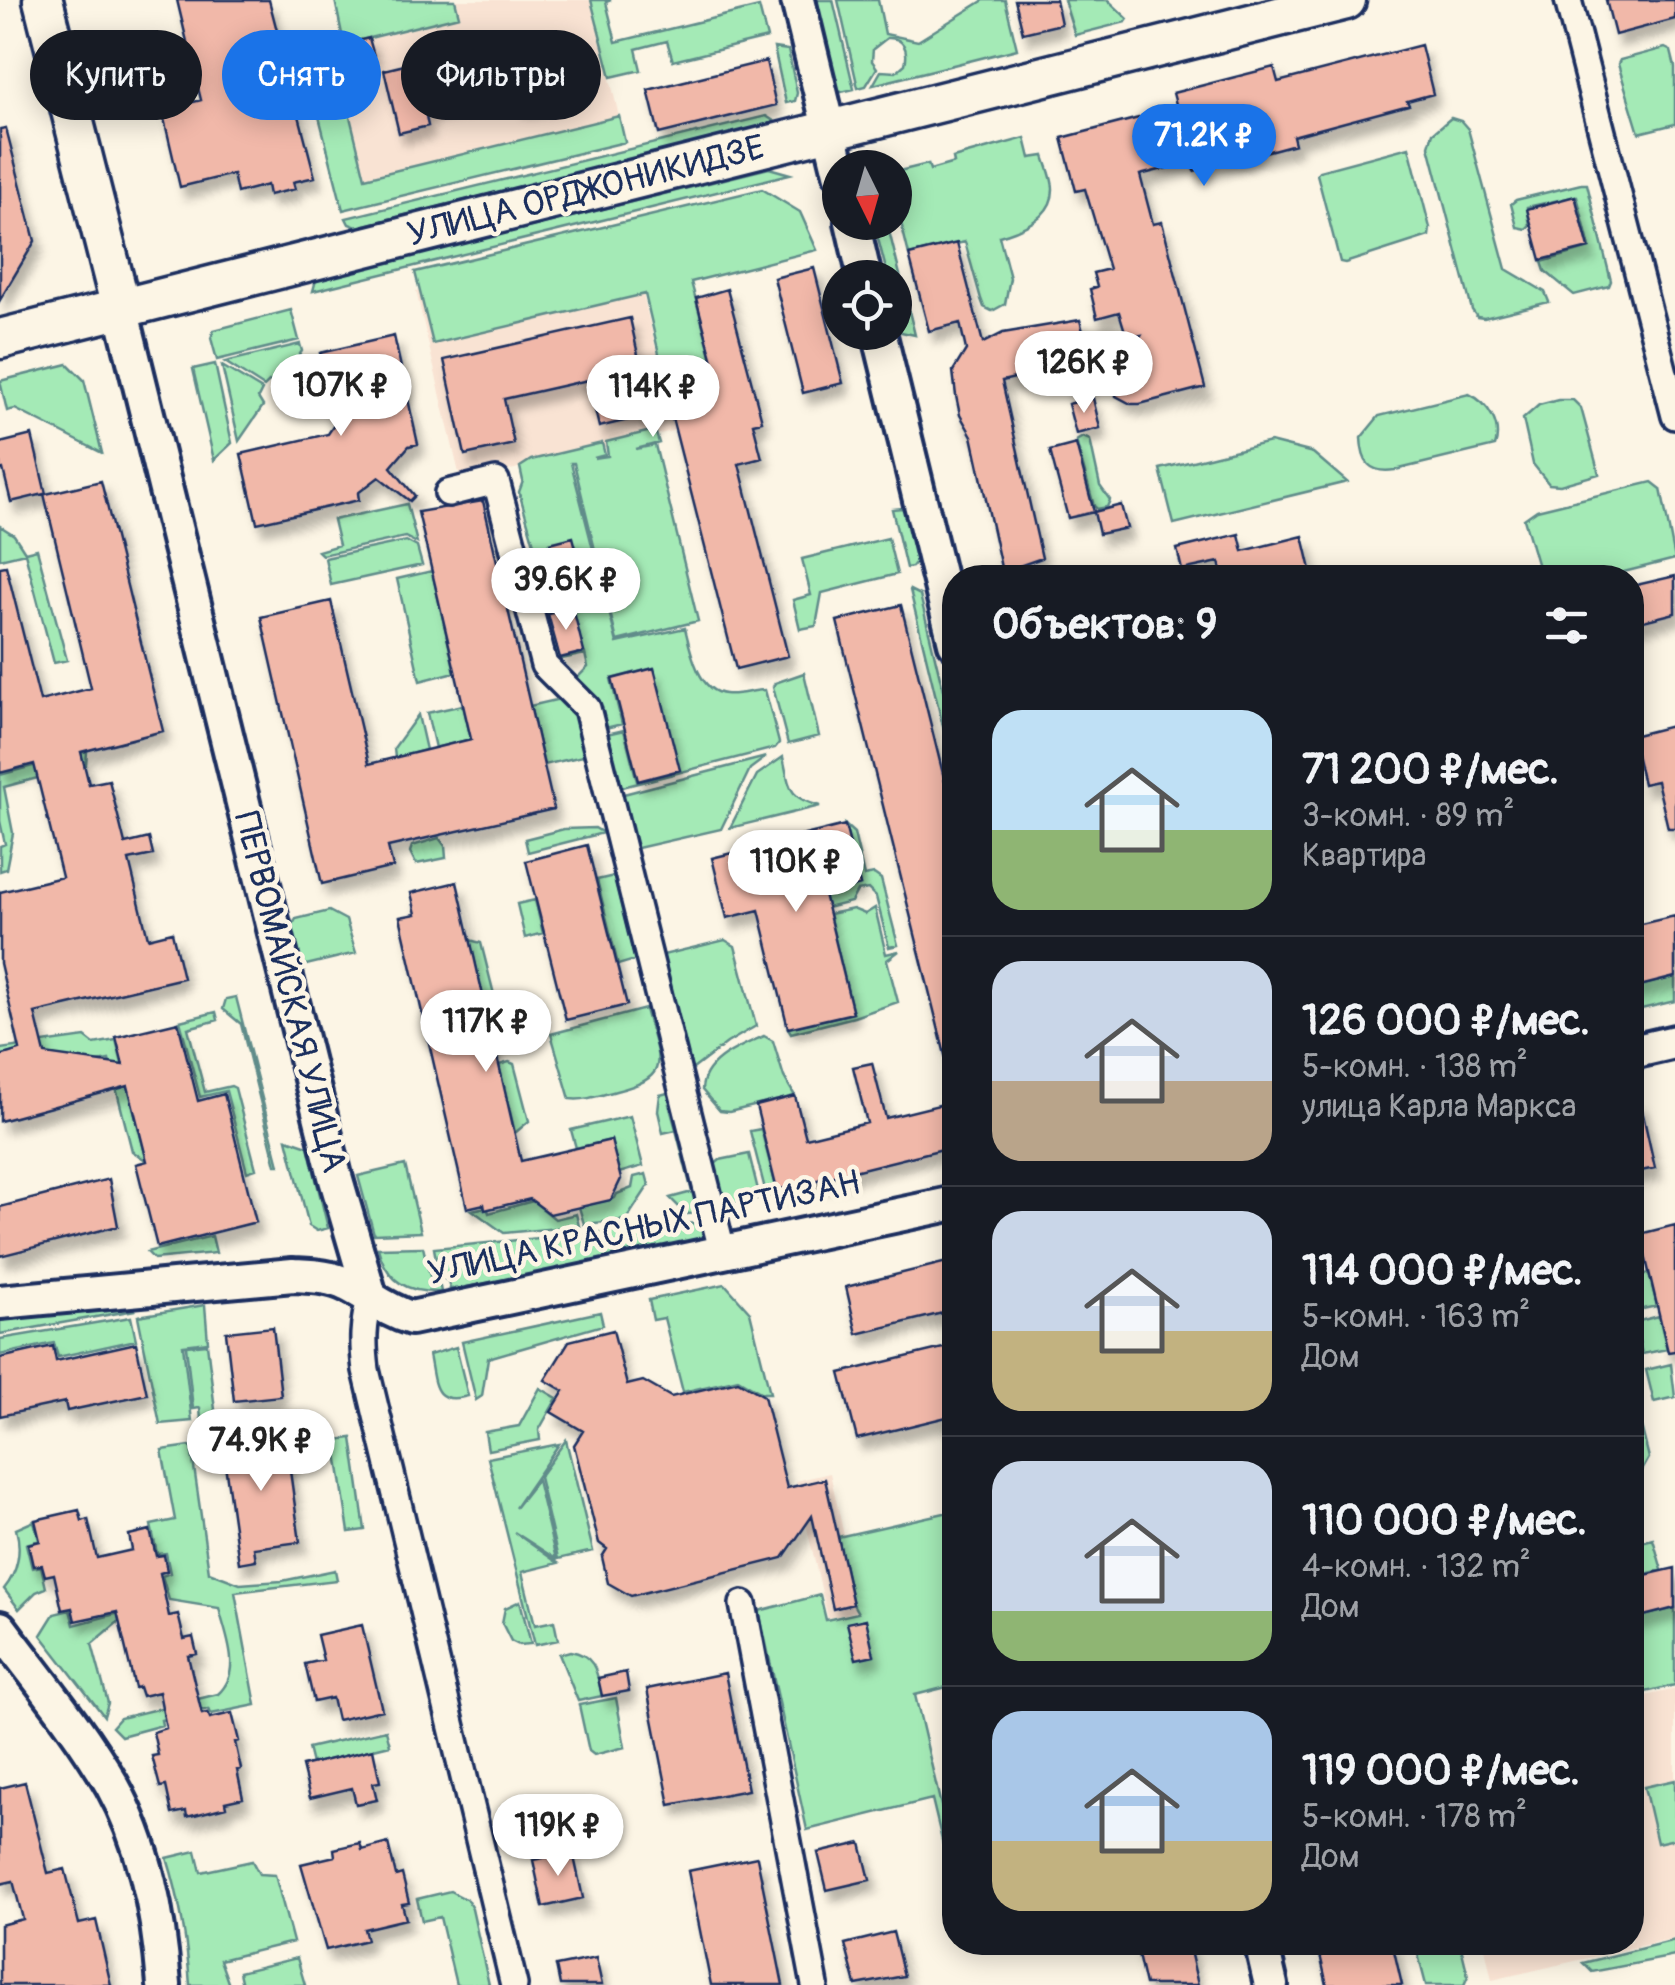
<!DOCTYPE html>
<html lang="ru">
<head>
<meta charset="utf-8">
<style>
	:root { --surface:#171b24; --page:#20242c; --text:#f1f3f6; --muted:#9ea1a6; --line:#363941; --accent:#1a73e8 }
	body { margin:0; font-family:Pangolin,sans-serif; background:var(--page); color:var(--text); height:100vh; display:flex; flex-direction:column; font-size:38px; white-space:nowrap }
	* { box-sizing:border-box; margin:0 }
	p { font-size:32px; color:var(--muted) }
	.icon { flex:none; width:55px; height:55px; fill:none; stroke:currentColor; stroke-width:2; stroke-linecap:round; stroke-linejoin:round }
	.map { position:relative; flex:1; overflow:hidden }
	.panel { position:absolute; left:942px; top:565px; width:702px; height:1390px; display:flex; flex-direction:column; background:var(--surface); border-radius:40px; box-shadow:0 5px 25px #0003 }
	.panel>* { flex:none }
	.guide { position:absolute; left:30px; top:30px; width:762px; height:90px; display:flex; gap:20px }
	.needle { width:65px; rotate:175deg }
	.tools { position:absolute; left:822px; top:150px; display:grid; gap:20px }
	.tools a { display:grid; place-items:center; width:90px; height:90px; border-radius:50%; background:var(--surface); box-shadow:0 5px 25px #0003; font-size:50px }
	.price { position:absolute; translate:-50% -85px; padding:0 22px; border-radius:35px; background:#fff; color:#222; font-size:32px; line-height:65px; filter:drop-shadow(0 2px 5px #0008) }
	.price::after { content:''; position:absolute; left:50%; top:60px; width:30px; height:22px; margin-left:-15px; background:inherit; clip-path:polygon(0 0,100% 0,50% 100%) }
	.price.current { background:var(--accent); color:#fff }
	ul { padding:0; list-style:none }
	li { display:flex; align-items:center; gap:30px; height:250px; padding:0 50px }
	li+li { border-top:2px solid var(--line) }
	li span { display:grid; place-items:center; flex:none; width:280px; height:200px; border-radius:30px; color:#555 }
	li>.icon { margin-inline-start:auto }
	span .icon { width:120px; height:120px; fill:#fffc; stroke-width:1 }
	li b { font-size:42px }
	h2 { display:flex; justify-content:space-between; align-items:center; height:120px; padding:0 50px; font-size:42px }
	.chip { padding:0 35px; border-radius:45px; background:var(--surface); box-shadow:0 5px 25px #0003; font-size:35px; line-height:90px }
	.chip.current { background:var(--accent); color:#fff }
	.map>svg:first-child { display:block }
	.built { fill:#f9e3d3 }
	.green { fill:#a4eab6; stroke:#608c8a; stroke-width:2.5 }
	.building { fill:#f1b8a9; stroke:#1b2f5e; stroke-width:2.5; filter:url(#shadow) }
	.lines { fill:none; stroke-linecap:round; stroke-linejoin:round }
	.minor-casing { stroke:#1b2f5e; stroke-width:32 }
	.tertiary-casing { stroke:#1b2f5e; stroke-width:40 }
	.secondary-casing { stroke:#1b2f5e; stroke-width:45 }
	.minor { stroke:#fcf5e5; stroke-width:25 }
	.tertiary { stroke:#fcf5e5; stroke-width:32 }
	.secondary { stroke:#fcf5e5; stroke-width:38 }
	.labels { text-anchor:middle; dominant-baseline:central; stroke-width:9; stroke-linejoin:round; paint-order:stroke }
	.street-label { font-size:35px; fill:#1b2f5e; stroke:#fcf5e5 }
</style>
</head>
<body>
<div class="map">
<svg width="1675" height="1985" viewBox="0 0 1675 1985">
	<defs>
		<filter id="shadow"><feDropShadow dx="6" dy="11" stdDeviation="5" flood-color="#0004"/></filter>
	</defs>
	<rect width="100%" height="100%" fill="#fcf5e5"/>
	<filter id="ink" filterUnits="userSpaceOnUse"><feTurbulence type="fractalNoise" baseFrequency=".01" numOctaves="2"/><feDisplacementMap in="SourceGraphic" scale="20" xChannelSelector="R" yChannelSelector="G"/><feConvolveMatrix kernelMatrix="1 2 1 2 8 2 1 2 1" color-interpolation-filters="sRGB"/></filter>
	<g filter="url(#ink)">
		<path class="built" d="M455,0H591L619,116L364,178L333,47L458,16Z
			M630,242L676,430L461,482L416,291Z
			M830,1473L861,1610L828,1618L796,1481Z
			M1675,1689V1938L1492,1980L1484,1943L1632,1942L1633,1699Z"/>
		<path class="green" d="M335,0H455L459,16L333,47L365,178L619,116L625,142L343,210L303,54L343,39Z
			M591,0H611L606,2L616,42L759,7L767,38L673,61L667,41L636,49L641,70L611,77Z
			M816,0H833L854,89L837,93Z
			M838,0H878L885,34L918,41L984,0H1005L1017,49L873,85L881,71L896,72L905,64C909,49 903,37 887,38L873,49L872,61L877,68L866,86L858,88Z
			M1064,0H1108L1128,19L1126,22L1075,35Z
			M774,48L788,50L797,93L795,101L786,103Z
			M1665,48L1671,51L1675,67V124L1639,133L1618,64L1620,60Z
			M766,116L777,123L357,227L349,224L346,218Z
			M1451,118L1461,121L1468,129L1506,269L1545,292L1549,302L1484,318L1477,317L1472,310L1429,146L1433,133Z
			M1025,138L1030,158L1044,156C1047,166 1053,179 1053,189C1053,217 1021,230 999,236L1010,278L1005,304L992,311L984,307L981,299L965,242L909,255L895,198V172L928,164L930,170L954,163L953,158Z
			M1409,147L1430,228L1429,236L1345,263L1340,262L1317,174L1319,171Z
			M769,168L790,174L313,291L316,280Z
			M1581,184H1587L1611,281L1609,286L1574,295L1545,271L1542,262L1590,248L1577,196L1527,207L1530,225L1526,229L1517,227L1511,204L1516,200Z
			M762,189L800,212L817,250L691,282L726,410L675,422L645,294L433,344L415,272Z
			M874,223H887L915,335L901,332L895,306V278L888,277Z
			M291,310L299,340L217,360L211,338L214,330Z
			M300,344L302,351L279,385L269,382L264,387L225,362Z
			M68,364L84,380L102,453L15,409L7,411L0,381Z
			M215,364L232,443L214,460L193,369Z
			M222,366L262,390L258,398L263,406L239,441Z
			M1469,394C1489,403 1502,426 1495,446L1395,470C1369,474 1362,462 1361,438L1379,416Z
			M1558,400H1573L1581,408L1599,474L1560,485L1549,484L1533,464L1523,419L1539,405Z
			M655,430L659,443L636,449L655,445L698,621L617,641L574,463H571L617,643L685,628C690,649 698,692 725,694C738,696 752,690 765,690L779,743L775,748L611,790L598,736L624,730L637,781L679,770L653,668L611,679L622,724L597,730L576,679L588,667L585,654L552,661L537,595L584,580L582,562L541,568L519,492L523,481L520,467L531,460L602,443L605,455L594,458L608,456L606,442Z
			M1083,437L1090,440L1100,486L1110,500L1107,507L1097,509L1094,506L1076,441Z
			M1270,442L1313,453L1347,482L1174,524L1160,469Z
			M1652,482L1661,489L1675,559L1604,577H1541L1524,519L1537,510Z
			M407,504L417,543L405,537L322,555L318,551L339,545L333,520Z
			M902,508L907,513L918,559L912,567L906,568L892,509Z
			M0,526L14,535L25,552L37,549L67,660L54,663L25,553L0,559Z
			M888,538L897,574L822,593L816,626L800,629L793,600L811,595L802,559Z
			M406,541L417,547L422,565L331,585L325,558Z
			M432,571L455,672L420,681L397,579Z
			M910,590L920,595L955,739V776Z
			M804,673L819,736L788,744L773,687L775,683Z
			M560,699L578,713L587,755L544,765L530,706Z
			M463,705L471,739L435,748L427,713Z
			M418,715L426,750L395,758L394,748Z
			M87,751L86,765L4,787L13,833L6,869L0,871V846L5,844L0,821V775Z
			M766,757L750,769L721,829L629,850L616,796Z
			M783,757C790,787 787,798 820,806L730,828L757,775Z
			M845,825L854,833L864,876L874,874L881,879L898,945L889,947L876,897L868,889L857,891L851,902L827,908L824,894L860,885Z
			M595,828L603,833L528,852L525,839L564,829Z
			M439,838L445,846L446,858L416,864L410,852L412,846Z
			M614,876L635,960L618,965L597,880Z
			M535,900L543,933L525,938L517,904Z
			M875,908L886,954L899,951L887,960L898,1002L854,1017L791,1033L788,1028L853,1013L829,914L853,909L865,914Z
			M329,911L346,920L356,953L302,966L292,926L296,919Z
			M470,940L481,943L504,1034L502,1039L493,1041Z
			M725,940L735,946L756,1026L727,1043L693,1069H685L661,961L663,955Z
			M1675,977V1001L1633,1011L1632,988Z
			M236,997L279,1165H276L241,1024L223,1009L226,999Z
			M645,1009C657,1057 676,1077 616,1091C601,1095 585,1101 570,1099L551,1034Z
			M216,1012L218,1020L188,1028L205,1092L231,1086L235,1088L256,1169L247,1172L226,1091L200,1097L180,1021Z
			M764,1036L773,1041L784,1077L795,1096L729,1112L720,1111L702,1090C703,1060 740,1047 764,1036Z
			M85,1037L94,1044L116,1040L147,1161L132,1151L109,1060L97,1062L19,1051L0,1056V1049Z
			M509,1062L514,1064L529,1121L515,1133L499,1065Z
			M675,1091L680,1100L669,1104L676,1129L682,1128L705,1213L686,1214L670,1198L692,1192L676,1130L663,1133L658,1111L660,1095Z
			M630,1116L643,1166L619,1173L611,1140L576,1148L571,1130Z
			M761,1129L777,1190L776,1195L767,1197L750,1131Z
			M287,1139L308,1146L328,1228L317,1231L309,1226Z
			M749,1154L760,1198L724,1206L714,1165L720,1160Z
			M405,1165L421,1232L374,1234L358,1176Z
			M646,1174L649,1185L626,1220L584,1224L579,1207L615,1198L617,1194L632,1188L634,1177Z
			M533,1201L555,1219L576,1214L579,1226L504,1233L472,1210L487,1207L489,1213Z
			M705,1222L709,1239L462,1288L450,1289L448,1281L439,1276L434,1248Z
			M212,1236L216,1253L154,1259L147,1252Z
			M423,1247L431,1280L440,1287L441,1292C407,1293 387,1282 378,1248Z
			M1649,1273L1657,1306L1633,1311V1277Z
			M725,1284L750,1312L770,1393H762L738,1379L683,1392L664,1318L653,1320L649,1300Z
			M205,1305L208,1342L183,1345L192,1421L160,1424L138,1316Z
			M134,1308L135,1310L0,1334V1320Z
			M600,1312L603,1325L488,1358L482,1396L476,1400L462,1342Z
			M1659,1316L1667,1349L1642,1354L1635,1322Z
			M131,1317L136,1340L58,1357L54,1343L0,1355V1339Z
			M207,1344L216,1418L201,1420L200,1408L193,1409L186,1346Z
			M456,1347L468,1396C432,1406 435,1383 429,1355Z
			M1671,1364L1675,1397L1654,1402L1646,1370Z
			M540,1388L557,1398L539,1430L540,1440L488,1450L485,1432L519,1426Z
			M1632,1389L1649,1458L1633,1487H1632Z
			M352,1438L365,1530L349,1532L335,1440Z
			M566,1440L593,1551L558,1559L539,1477Z
			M559,1444L515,1508L537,1480L556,1559L514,1532L558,1563L522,1572L535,1625L554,1621L558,1640L535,1645L488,1458Z
			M191,1446L209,1572L240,1584L282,1581L335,1570L337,1580L235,1592L256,1705L211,1714L209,1709L161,1720L162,1725L121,1736L112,1727L120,1718L218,1694C243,1671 226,1638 219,1608L169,1600L162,1576L170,1573L166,1553L157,1554L151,1525L175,1520L162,1450Z
			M955,1495V1685L915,1695L955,1865V1894L932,1799L807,1830L759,1611L820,1595L826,1620L858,1613L853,1604L838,1537L949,1512L947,1498Z
			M34,1521L39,1540L26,1544L32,1568L41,1566L46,1588L36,1592L19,1609L4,1589C18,1572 22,1550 16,1529Z
			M1653,1539L1662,1570L1633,1577V1544Z
			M520,1601L531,1644L519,1645L511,1641L502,1623L505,1608Z
			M1675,1608V1685L1633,1695L1632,1619Z
			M70,1610L74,1625L123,1612L124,1617L92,1644L108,1703L104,1716L41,1635L54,1614Z
			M570,1651C596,1655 597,1673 602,1696L578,1701L559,1654Z
			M616,1698L625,1747L594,1755L589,1751L579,1705Z
			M386,1730L390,1745L312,1764L308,1748Z
			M1675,1780V1839L1657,1843L1644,1787Z
			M196,1851L201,1872L252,1861L259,1874L275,1875L293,1942L220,1960L229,1985H190C187,1942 180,1899 167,1858Z
			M450,1891L467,1900L472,1909L489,1985H456L440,1917L422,1921L417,1899Z
			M1675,1940V1956L1592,1972L1583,1963Z
			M1415,1943H1460L1468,1976L1464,1985H1426Z
			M297,1958L305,1985H242L239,1972Z"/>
		<path class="building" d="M177,0H269L315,177L293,182L295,189L269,195L267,185L237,193L233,174L180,187L162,110L201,100Z
			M1015,0H1056L1061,24L1023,33Z
			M1606,0H1675V19L1615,35Z
			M532,34L547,100L521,106L517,89L425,111L428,126L399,133L384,70Z
			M369,38L374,56L337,66L333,47Z
			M1421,45L1433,94L1407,101L1409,105L1293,136L1295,144L1194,171L1191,162L1140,175L1153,224L1162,222L1205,387L1140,404H1131L1116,396V375L1121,367L1133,360L1130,352L1141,335L1127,338L1119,312L1097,318L1090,289L1097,287L1093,273L1109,269L1085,189L1076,191L1062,138L1177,108L1173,93L1274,67L1278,82Z
			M766,61L776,105L659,134L648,90Z
			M6,128L35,241L0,300V129Z
			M1575,196L1589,248L1541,260L1527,209Z
			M957,243L983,343L1003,333L1080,320L1087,347L1082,349L1085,362L1002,381L1042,558L1002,572L972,436L960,415L956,396L953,371L966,350L960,323L929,331L909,255Z
			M814,268L843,383L803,393L774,278Z
			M727,289L762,421L753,423L762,458L739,464L788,656L736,669L670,410L599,427L588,380L504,399L514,444L465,455L444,360L630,318L645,387L715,369L696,298Z
			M394,336L418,444L409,446L391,467L415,496L410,501L379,477L358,493L359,500L257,523L241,454L328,434L336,422L320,353Z
			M1093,398L1100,428L1076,434L1068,404Z
			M32,435L46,494L101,481L163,731L81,752L89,784L109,780L125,844L149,838L153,855L129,860L148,938L172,932L183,978L35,1013L45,1054L123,1065L116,1037L178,1022L198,1101L224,1094L256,1222L157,1247L136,1164L147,1161L128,1086L0,1121V1056L20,1050L0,963V892L62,877L34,764L0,773V567L6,566L40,701L91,688L44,494L11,502L3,469L0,470V443Z
			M1076,444L1094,512L1068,518L1050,451Z
			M483,501L554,809L388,847L393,867L322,884L261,617L331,601L369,764L471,739L418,512Z
			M1121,505L1127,528L1099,534L1094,512Z
			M1239,534L1243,551L1303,536L1313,578H1223L1219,562L1182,570L1177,549Z
			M573,537L584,578L561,584L550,543Z
			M1675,576V613L1632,624V586Z
			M901,605L955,822V1070L949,1071L837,621Z
			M573,608L584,652L560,658L548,614Z
			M654,668L680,770L638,781L612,679Z
			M1675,725V828H1668L1657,781L1643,784L1632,736Z
			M845,825L860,885L824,894L853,1013L788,1028L759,910L727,918L712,858Z
			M587,845L627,1005L566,1020L526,861Z
			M457,882L521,1161L611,1140L621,1179L611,1200L550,1214L530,1199L485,1210L484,1204L467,1208L400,917L416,914L411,893Z
			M1675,916V977L1632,988V926Z
			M872,1063L886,1118L955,1101V1146L777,1190L756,1106L795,1096L806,1138L867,1123L853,1067Z
			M1632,1101H1640L1655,1168L1632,1173Z
			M109,1179L118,1226L0,1256V1207Z
			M1675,1225V1351L1668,1352L1640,1234Z
			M955,1260V1310L857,1334L846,1287Z
			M273,1327L281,1396L234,1401L226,1332Z
			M613,1330L627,1385L643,1381L671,1397L738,1381L764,1396L787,1488L825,1479L853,1604L833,1609L812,1516L783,1558L631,1596L608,1583L602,1557L607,1549L599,1543L574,1445L583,1431L551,1412L564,1391L545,1380L569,1341Z
			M136,1343L147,1394L67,1411L65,1402L0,1416V1358L53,1346L56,1361Z
			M955,1345V1415L857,1439L840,1373Z
			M285,1435L300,1542L254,1548L256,1560L239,1563L222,1443Z
			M79,1510L82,1521L88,1519L97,1558L132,1550L129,1535L150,1530L156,1556L164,1555L167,1571L160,1573L169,1616L178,1614L184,1639L193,1637L197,1654L188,1656L202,1714L208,1713L210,1718L232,1713L239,1741L235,1742L241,1769L237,1770L243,1798L225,1802L226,1807L187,1817L186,1811L172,1814L166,1786L160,1787L152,1756L158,1755L153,1732L166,1728L159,1692L142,1696L139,1687L135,1688L117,1612L75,1621L72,1608L62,1610L54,1574L45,1576L42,1565L33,1566L28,1544L40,1541L35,1520Z
			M1675,1568V1608L1632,1619V1578Z
			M866,1619L874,1655L856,1659L847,1623Z
			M362,1625L382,1710L337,1720L332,1698L314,1702L305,1664L323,1660L317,1635Z
			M626,1672L629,1691L602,1696L598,1678Z
			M725,1673L748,1790L670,1805L647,1689Z
			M373,1749L380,1782L373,1783L377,1800L356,1804L352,1788L310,1798L302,1766Z
			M25,1782L48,1873L65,1869L79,1924L96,1920L111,1985H0V1925L23,1919L13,1881L0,1884V1788Z
			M360,1843L362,1850L388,1843L396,1876L402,1874L409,1903L402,1904L406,1919L364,1929L367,1940L326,1950L301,1864L335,1856L334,1849Z
			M861,1843L870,1880L827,1890L818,1853Z
			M573,1852L583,1898L543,1907L533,1860Z
			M757,1857L783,1985H711L688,1871Z
			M893,1932L904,1976L856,1985L845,1944Z
			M1135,1942H1188L1198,1985H1145Z
			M1317,1942H1392L1402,1985H1327Z
			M596,1958L602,1985H560L556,1966Z"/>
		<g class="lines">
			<g class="minor-casing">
				<path id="minor" d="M1568,0L1675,416
					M448,493L496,481L544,665L587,708L723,1254
					M371,1299C362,1323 363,1345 366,1370L514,1985
					M743,1604L815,1985"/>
			</g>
			<g class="tertiary-casing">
				<path id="tertiary" d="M798,0L840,173
					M852,222L865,278
					M121,308L335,1176L371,1299
					M879,332L955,643
					M1632,1052L1675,1042
					M0,1302L293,1275C311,1276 331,1276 348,1285C370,1296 387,1311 411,1318L955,1203
					M0,1628C38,1679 80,1729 112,1785C146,1846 159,1916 164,1985
					M1261,1942L1271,1985"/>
			</g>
			<g class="secondary-casing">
				<path id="secondary" d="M43,0L121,308
					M0,339L1346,0"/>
			</g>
			<use href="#minor" class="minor"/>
			<use href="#tertiary" class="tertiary"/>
			<use href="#secondary" class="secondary"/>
		</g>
	</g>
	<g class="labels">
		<g class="street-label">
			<text transform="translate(586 191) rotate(-14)">УЛИЦА ОРДЖОНИКИДЗЕ</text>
			<text transform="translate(290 992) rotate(76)">ПЕРВОМАЙСКАЯ УЛИЦА</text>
			<text transform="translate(644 1228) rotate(-12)">УЛИЦА КРАСНЫХ ПАРТИЗАН</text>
		</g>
	</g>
</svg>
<div class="tools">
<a><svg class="needle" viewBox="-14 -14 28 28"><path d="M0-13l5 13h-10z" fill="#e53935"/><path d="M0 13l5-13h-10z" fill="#9ea1a6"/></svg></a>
<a><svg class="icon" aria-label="locate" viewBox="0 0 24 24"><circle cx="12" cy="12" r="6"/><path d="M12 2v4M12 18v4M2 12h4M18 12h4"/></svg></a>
</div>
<b class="price current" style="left:1204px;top:189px">71.2K ₽</b>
<b class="price" style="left:1084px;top:416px">126K ₽</b>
<b class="price" style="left:341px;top:439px">107K ₽</b>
<b class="price" style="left:653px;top:440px">114K ₽</b>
<b class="price" style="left:566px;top:633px">39.6K ₽</b>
<b class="price" style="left:796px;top:915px">110K ₽</b>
<b class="price" style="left:486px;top:1075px">117K ₽</b>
<b class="price" style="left:261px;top:1494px">74.9K ₽</b>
<b class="price" style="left:558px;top:1879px">119K ₽</b>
<div class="guide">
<a class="chip">Купить</a>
<a class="chip current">Снять</a>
<a class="chip">Фильтры</a>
</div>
<section class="panel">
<h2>Объектов: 9<svg class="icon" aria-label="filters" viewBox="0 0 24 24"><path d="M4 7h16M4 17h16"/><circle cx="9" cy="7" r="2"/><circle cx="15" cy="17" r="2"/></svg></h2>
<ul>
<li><span style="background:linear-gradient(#bfe0f5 60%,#8fb573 0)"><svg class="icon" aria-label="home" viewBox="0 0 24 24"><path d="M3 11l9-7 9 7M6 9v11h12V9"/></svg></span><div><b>71 200 ₽/мес.</b><p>3-комн. · 89 m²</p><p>Квартира</p></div></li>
<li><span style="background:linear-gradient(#c9d6e8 60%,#b9a48a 0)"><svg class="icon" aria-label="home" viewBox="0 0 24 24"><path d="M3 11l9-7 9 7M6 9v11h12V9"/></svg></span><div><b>126 000 ₽/мес.</b><p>5-комн. · 138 m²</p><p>улица Карла Маркса</p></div></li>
<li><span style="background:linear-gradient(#c9d6e8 60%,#c2b280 0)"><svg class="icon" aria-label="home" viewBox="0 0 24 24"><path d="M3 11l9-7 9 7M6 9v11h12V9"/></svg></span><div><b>114 000 ₽/мес.</b><p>5-комн. · 163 m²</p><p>Дом</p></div></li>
<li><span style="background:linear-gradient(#c9d6e8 75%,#8fb573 0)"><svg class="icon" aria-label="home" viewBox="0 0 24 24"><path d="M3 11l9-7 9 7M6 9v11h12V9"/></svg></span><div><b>110 000 ₽/мес.</b><p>4-комн. · 132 m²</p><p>Дом</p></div></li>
<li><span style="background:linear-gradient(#a9c7e8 65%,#c2b280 0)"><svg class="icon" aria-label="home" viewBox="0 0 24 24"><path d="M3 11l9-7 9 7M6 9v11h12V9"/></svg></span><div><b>119 000 ₽/мес.</b><p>5-комн. · 178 m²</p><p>Дом</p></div></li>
</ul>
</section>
</div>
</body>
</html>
